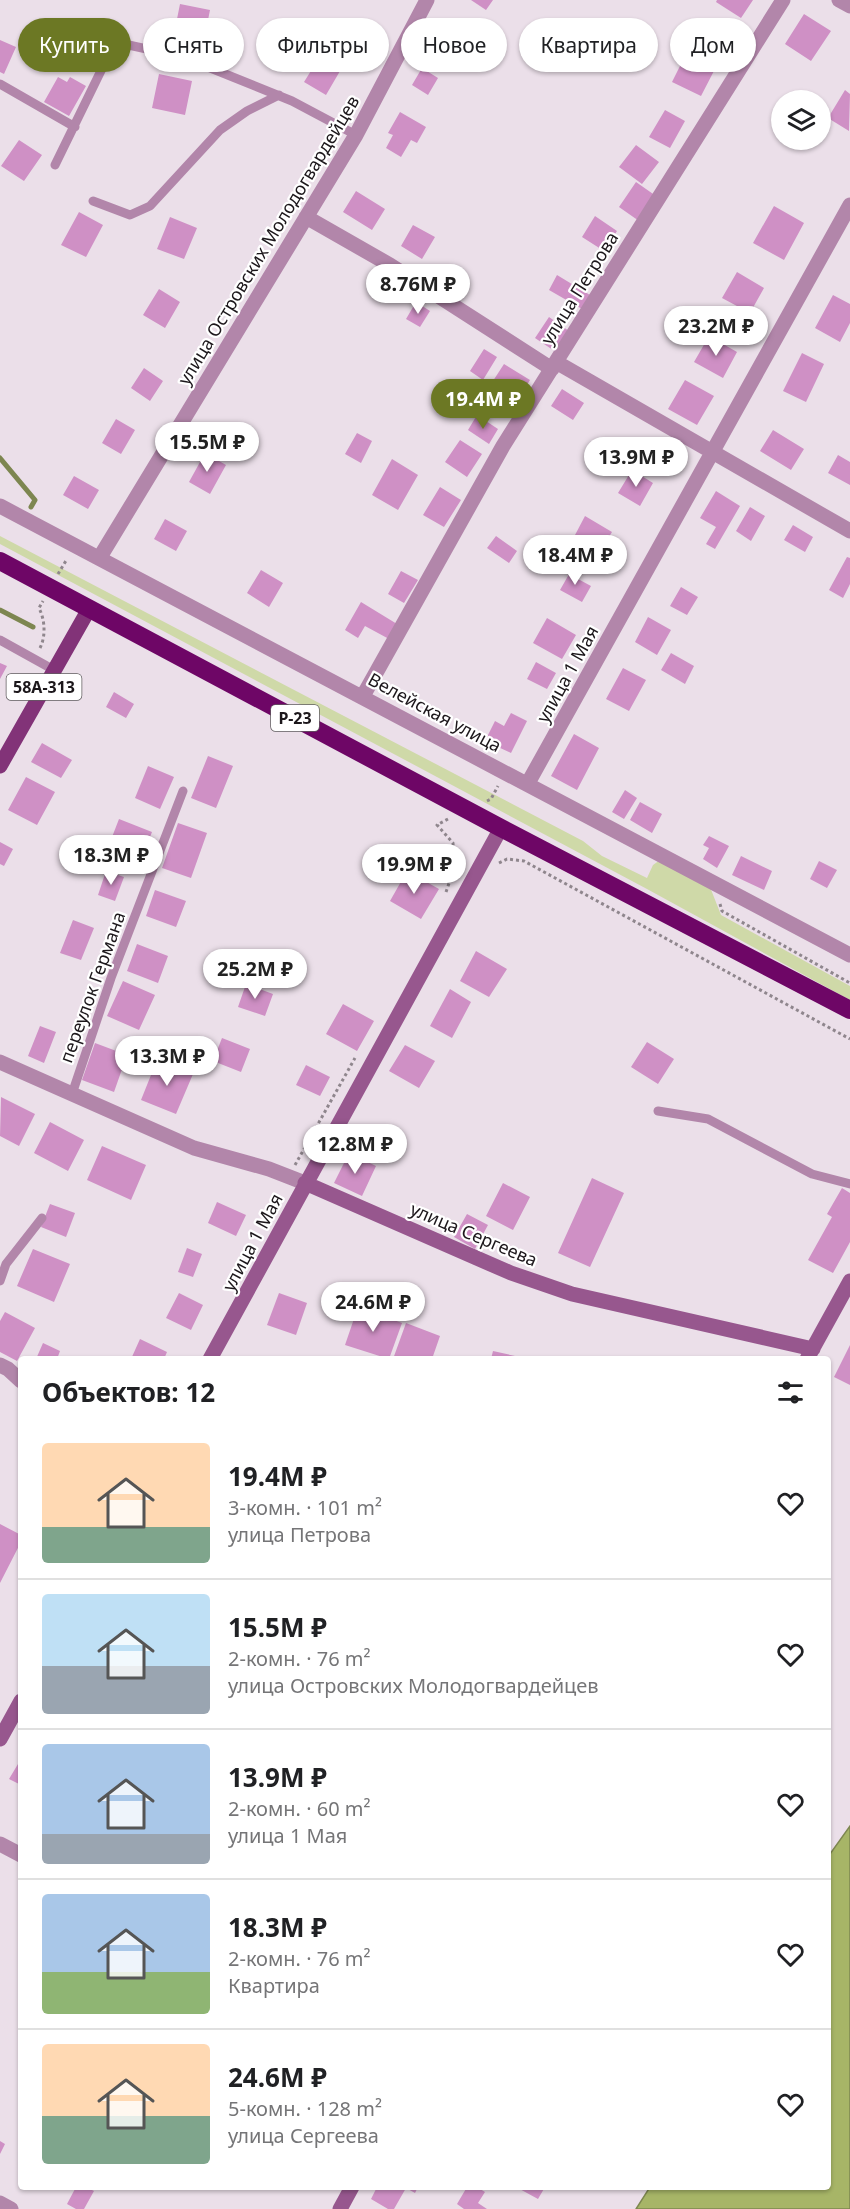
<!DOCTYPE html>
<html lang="ru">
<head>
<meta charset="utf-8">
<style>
	:root { --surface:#fff; --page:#f6f6f6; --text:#202124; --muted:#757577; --line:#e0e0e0; --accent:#6c7824 }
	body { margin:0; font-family:"Noto Sans",sans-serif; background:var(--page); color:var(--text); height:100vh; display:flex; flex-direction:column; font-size:22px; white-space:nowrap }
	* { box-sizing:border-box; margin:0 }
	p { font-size:20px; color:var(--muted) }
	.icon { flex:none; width:33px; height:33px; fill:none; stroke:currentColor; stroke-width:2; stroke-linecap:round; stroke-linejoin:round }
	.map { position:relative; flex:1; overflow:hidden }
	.details { position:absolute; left:18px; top:1356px; width:813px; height:834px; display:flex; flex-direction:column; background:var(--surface); border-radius:6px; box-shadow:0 2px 4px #0004 }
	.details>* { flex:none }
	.top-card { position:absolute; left:18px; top:18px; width:814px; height:54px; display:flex; gap:12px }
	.controls { position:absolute; left:771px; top:90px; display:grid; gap:12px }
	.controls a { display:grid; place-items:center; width:60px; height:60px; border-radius:50%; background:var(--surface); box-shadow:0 2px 4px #0004; font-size:30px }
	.price { position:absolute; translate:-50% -51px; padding:0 14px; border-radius:21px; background:#fff; color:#222; font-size:20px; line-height:39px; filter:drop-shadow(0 2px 3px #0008) }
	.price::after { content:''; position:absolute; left:50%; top:36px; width:18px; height:14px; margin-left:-9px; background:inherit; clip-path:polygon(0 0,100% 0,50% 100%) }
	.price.selected { background:var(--accent); color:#fff }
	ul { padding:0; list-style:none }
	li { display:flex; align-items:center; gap:18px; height:150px; padding:0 24px }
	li+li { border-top:2px solid var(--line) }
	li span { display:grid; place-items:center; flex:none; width:168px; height:120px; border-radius:6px; color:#555 }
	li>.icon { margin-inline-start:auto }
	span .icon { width:72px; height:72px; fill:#fffc; stroke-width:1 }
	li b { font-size:26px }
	h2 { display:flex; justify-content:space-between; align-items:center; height:72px; padding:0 24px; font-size:26px }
	.tag { padding:0 21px; border-radius:27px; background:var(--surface); box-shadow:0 2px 4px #0004; font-size:21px; line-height:54px }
	.tag.selected { background:var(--accent); color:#fff }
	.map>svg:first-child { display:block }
	.green { fill:#cfd9a8 }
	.water { fill:#a7b567; stroke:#7d8650; stroke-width:1.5 }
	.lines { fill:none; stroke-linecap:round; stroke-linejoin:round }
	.stream { stroke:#7d8650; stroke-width:5 }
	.building { fill:#cf90c5 }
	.path { stroke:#8f868d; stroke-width:3; stroke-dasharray:3 3; stroke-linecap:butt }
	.lane { stroke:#b286aa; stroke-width:9 }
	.street { stroke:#b286aa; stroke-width:15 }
	.secondary { stroke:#97578e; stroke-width:15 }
	.primary { stroke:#823378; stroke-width:15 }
	.highway { stroke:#6e0666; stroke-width:18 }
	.labels { text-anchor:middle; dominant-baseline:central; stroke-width:4.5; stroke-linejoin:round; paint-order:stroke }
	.shield { fill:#fff; stroke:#605d5f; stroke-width:1.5 }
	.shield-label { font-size:16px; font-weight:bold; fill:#1c171b }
	.street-label { font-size:18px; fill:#1c171b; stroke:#fff }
</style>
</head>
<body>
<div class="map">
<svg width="850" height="2209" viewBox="0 0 850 2209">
	<rect width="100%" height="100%" fill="#ebdfe9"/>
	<path class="green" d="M0,536L583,841L602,856L647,878L653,865L660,860L710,887L721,915L850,986V1000L647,889L0,544Z"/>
	<path class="water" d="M850,1826V2209H636L650,2187H828V1876L830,1854Z"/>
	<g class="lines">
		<path class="stream" d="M0,458L35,500L31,507
			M0,610L33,627"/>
	</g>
	<path class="building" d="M471,0H493L486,10Z
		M717,0H753L741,18L716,2Z
		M180,4L210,10L202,50L178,45L180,35L174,34Z
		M804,14L831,31L811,61L785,44Z
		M449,20L478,35L465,59L436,44Z
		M0,40L16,47L4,74L0,72Z
		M687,52L716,67L701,96L672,82Z
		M319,58L340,71L326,95L304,82Z
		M422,68L438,78L428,95L412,85Z
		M159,74L192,81L185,115L152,108Z
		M58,77L67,82L70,77L86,86L69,116L44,102Z
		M845,90L850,94L849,131L828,118Z
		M665,110L685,121L670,148L649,137Z
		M400,112L426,127L417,143L411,140L401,157L386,148L393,135L388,133Z
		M19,140L42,155L24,181L1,166Z
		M636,145L659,162L642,184L619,167Z
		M636,182L656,196L639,221L619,207Z
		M356,191L385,209L372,230L343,212Z
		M774,206L804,223L784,260L753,243Z
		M79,212L103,225L86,257L61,245Z
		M595,216L617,231L604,251L582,237Z
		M170,217L197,228L184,259L157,249Z
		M413,225L435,237L422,259L401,246Z
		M737,272L764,288L750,313L722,298Z
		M557,275L590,295L582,309L549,290Z
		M159,289L180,302L165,328L143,315Z
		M833,295L850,304V323L840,342L815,328Z
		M416,302L430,311L420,327L406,319Z
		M549,317L569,331L556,352L535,338Z
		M709,336L737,352L723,378L694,362Z
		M484,349L497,357L483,380L470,371Z
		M802,353L824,364L806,402L783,391Z
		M504,364L530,380L518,400L491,384Z
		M144,368L163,381L150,401L131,388Z
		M685,380L714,396L697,425L668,409Z
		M562,389L584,403L573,420L551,406Z
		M477,415L498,429L489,444L468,430Z
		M116,419L135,430L121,454L102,443Z
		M773,430L804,449L791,470L760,451Z
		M357,433L372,441L361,463L345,454Z
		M460,440L482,454L467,477L445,462Z
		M205,453L226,465L210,494L189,482Z
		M838,455L850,462V485L828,473Z
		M392,459L418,475L398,510L372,495Z
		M632,470L653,483L640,506L618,493Z
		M74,476L99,490L88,509L63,495Z
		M440,487L461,500L444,527L423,515Z
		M716,491L740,506L715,549L706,544L716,527L700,518Z
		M750,507L765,516L751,541L736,531Z
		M585,516L612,532L601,550L575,535Z
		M165,519L187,531L176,551L154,539Z
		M793,525L813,537L805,552L784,540Z
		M496,536L517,551L509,563L487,548Z
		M847,557L850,558V584L843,598L829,590Z
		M572,569L581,574L578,579L591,586L582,602L560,590Z
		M261,570L283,583L269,607L247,593Z
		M401,571L418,580L404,603L388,594Z
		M681,587L698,597L687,615L670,606Z
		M361,602L397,624L389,639L365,626L358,638L345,630Z
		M648,617L671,630L657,655L635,642Z
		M547,618L576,635L562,659L533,643Z
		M671,653L694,666L685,684L661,670Z
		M536,662L556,673L547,689L527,679Z
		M0,663L7,666L0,679Z
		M623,668L646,680L629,711L606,699Z
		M114,692L134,704L126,718L106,707Z
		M511,713L527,721L511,753L485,741L495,721L504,726Z
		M574,734L599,748L577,790L551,776Z
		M42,743L72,760L61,778L31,762Z
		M208,756L233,766L216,808L191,798Z
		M148,766L174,777L160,809L135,798Z
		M26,777L55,792L37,825L8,810Z
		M625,790L637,798L624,819L612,812Z
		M640,802L662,814L652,833L630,820Z
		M119,819L152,832L140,862L107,850Z
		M178,823L207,833L191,878L162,868Z
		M709,836L729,846L717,868L703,859L709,848L703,845Z
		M0,842L13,849L4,866L0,864Z
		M741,856L772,871L764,890L732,875Z
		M819,861L837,870L827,888L810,879Z
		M106,871L124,877L115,901L98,895Z
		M407,871L439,889L421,919L390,901Z
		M155,890L186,901L176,927L146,916Z
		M73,920L94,928L81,960L60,953Z
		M137,944L168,956L158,983L127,971Z
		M476,951L507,969L489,997L460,981Z
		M123,981L155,995L139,1030L107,1016Z
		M246,984L273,994L265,1016L238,1007Z
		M450,989L471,1002L452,1038L430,1026Z
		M343,1004L374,1021L357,1051L326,1034Z
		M40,1026L56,1032L44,1063L28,1056Z
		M222,1038L250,1049L241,1072L213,1061Z
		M647,1042L674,1059L658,1084L631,1067Z
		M95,1043L127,1055L114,1092L82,1080Z
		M405,1045L435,1061L419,1088L389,1071Z
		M157,1060L193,1074L176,1114L141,1100Z
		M306,1065L330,1077L320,1096L296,1085Z
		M1,1097L35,1114L19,1146L0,1136Z
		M50,1122L84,1140L68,1171L34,1153Z
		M102,1146L146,1165L131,1200L87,1180Z
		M349,1153L376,1166L362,1196L334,1183Z
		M592,1178L624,1193L590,1267L558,1253Z
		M503,1183L530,1197L513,1230L486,1216Z
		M842,1188L850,1193V1242L833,1273L808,1260L832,1217L827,1214Z
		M217,1202L246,1215L236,1236L208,1223Z
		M50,1204L75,1213L66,1237L41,1227Z
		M467,1214L488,1225L475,1249L454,1237Z
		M187,1248L202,1254L193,1277L178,1272Z
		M33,1249L70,1264L54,1302L17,1286Z
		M179,1293L203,1305L191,1330L166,1318Z
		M279,1293L307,1303L296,1335L267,1325Z
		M358,1307L402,1323L389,1359L345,1345Z
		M5,1312L35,1328L17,1361L0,1352V1321Z
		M406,1323L440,1336L432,1359H393Z
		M140,1339L167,1352L164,1359H131Z
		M43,1343L60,1351L57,1359H36Z
		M850,1345V1385L834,1377Z
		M493,1351L515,1356L514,1359H491Z
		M0,1524L21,1535V1542L0,1583Z
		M21,1759V1785L9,1779Z
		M0,2141L5,2144L0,2154Z
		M76,2187H86L94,2191L84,2209H76L67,2204Z
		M377,2187H418L415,2193L406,2188L394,2209H388L371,2199Z
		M467,2187H477L485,2192L478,2203L487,2209H464L457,2204Z
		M516,2187H545L538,2199Z"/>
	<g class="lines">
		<path class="path" d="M58,574L67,559
			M40,648C46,636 45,620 39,608L43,601
			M487,801L491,799L498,786
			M499,863L507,859L524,861L850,1039
			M446,892L454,869L453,843L437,825L448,819
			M720,904L722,911L850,983
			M295,1165L355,1058"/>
		<path class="lane" d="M0,84L75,127
			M55,165L115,42L183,57L292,101L356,135
			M93,201L130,215L150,206L220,130L247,111L279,95
			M0,640L54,670
			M72,1094L111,978L183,791
			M658,1111L708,1119L812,1174L850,1184
			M0,1281L6,1264L42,1218"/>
		<path class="street" d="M839,0L850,6
			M306,217L390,265L552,369
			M556,362L850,531
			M0,506L850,955
			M100,557L356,135L427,0
			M363,696L503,446L783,0
			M528,783L850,205
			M0,1062L194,1148L269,1169L305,1183
			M0,1365L8,1369L21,1381
			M0,1844L21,1855
			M0,2203L11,2209"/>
		<path class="secondary" d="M305,1183L511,1273L572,1294L813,1349
			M210,1359L501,828
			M807,1359L850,1281
			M0,1739L21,1701
			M340,2209L352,2187"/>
		<path class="primary" d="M0,766L89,609"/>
		<path class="highway" d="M0,561L501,828L850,1010"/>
	</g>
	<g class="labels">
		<g class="shield">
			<rect x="6.5" y="674" width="75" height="26" rx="4.5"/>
			<rect x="271" y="705" width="48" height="26" rx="4.5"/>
		</g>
		<g class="shield-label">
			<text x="44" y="687">58А-313</text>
			<text x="295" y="718">Р-23</text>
		</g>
		<g class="street-label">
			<text transform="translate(268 240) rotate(-59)">улица Островских Молодогвардейцев</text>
			<text transform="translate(579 288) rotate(-58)">улица Петрова</text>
			<text transform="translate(567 674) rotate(-61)">улица 1 Мая</text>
			<text transform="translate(435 712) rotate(28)">Велейская улица</text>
			<text transform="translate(92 987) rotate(-70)">переулок Германа</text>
			<text transform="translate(474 1234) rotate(23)">улица Сергеева</text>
			<text transform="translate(252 1242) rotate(-62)">улица 1 Мая</text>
		</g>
	</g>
</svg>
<div class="controls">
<a><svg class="icon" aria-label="layers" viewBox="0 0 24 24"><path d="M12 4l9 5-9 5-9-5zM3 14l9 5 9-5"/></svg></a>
</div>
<b class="price" style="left:418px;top:315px">8.76M ₽</b>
<b class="price" style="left:716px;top:357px">23.2M ₽</b>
<b class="price selected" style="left:483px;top:430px">19.4M ₽</b>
<b class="price" style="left:207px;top:473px">15.5M ₽</b>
<b class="price" style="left:636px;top:488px">13.9M ₽</b>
<b class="price" style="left:575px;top:586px">18.4M ₽</b>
<b class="price" style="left:111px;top:886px">18.3M ₽</b>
<b class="price" style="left:414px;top:895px">19.9M ₽</b>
<b class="price" style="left:255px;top:1000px">25.2M ₽</b>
<b class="price" style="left:167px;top:1087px">13.3M ₽</b>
<b class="price" style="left:355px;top:1175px">12.8M ₽</b>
<b class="price" style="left:373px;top:1333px">24.6M ₽</b>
<div class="top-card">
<a class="tag selected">Купить</a>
<a class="tag">Снять</a>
<a class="tag">Фильтры</a>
<a class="tag">Новое</a>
<a class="tag">Квартира</a>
<a class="tag">Дом</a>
</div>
<section class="details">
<h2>Объектов: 12<svg class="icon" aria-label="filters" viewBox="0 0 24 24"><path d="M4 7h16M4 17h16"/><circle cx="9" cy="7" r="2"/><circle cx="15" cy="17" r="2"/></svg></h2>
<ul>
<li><span style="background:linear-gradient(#ffd9b3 70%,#7fa58c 0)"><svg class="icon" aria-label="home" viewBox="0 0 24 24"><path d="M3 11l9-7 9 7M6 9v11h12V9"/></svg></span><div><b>19.4M ₽</b><p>3-комн. · 101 m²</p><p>улица Петрова</p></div><svg class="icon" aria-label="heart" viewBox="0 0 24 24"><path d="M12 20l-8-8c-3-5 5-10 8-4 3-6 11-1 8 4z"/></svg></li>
<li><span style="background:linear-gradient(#bfe0f5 60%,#9aa5b1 0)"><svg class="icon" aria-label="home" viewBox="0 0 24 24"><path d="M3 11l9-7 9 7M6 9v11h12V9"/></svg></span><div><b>15.5M ₽</b><p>2-комн. · 76 m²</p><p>улица Островских Молодогвардейцев</p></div><svg class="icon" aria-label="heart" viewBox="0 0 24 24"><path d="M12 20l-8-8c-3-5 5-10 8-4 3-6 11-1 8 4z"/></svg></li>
<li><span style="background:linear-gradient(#a9c7e8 75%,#9aa5b1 0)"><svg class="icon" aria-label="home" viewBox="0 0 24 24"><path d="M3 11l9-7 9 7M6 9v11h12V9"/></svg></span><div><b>13.9M ₽</b><p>2-комн. · 60 m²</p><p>улица 1 Мая</p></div><svg class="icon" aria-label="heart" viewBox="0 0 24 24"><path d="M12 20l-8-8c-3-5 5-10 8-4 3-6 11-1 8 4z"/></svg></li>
<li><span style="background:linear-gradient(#a9c7e8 65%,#8fb573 0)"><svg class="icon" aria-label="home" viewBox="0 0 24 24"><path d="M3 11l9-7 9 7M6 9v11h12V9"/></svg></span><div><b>18.3M ₽</b><p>2-комн. · 76 m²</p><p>Квартира</p></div><svg class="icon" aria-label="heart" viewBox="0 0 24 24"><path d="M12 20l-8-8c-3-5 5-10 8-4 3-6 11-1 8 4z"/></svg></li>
<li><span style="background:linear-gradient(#ffd9b3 60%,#7fa58c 0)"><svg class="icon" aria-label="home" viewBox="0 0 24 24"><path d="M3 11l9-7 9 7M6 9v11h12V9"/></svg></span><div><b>24.6M ₽</b><p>5-комн. · 128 m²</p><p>улица Сергеева</p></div><svg class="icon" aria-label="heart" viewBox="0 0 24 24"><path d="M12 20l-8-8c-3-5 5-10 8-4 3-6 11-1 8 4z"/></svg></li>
</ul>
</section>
</div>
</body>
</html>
